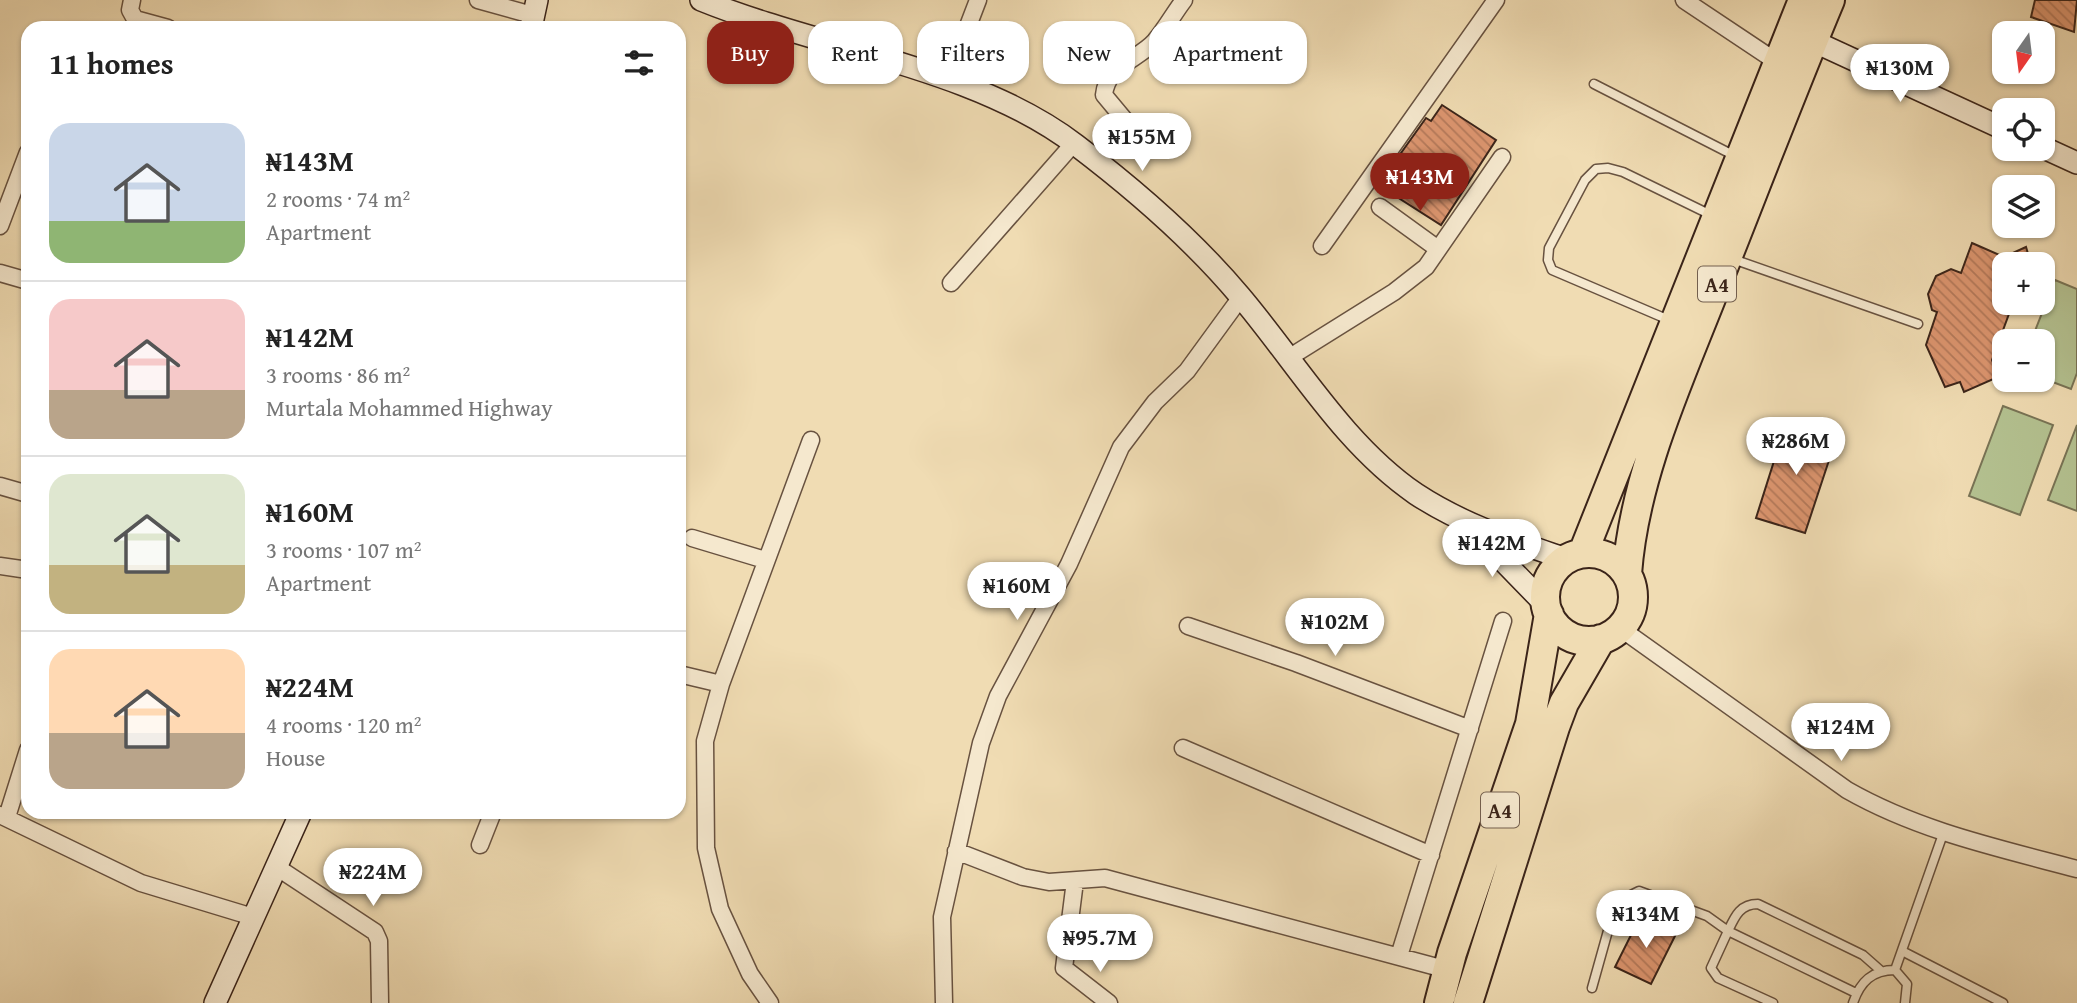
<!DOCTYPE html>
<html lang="en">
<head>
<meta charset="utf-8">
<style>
	:root { --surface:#fff; --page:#f2f2f2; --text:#222; --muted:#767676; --line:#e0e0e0; --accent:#8f2418 }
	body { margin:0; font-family:"Gentium Book Plus",serif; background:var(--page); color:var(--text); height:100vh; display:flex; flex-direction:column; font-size:26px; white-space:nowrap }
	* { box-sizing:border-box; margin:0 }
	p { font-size:23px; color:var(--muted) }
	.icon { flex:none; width:38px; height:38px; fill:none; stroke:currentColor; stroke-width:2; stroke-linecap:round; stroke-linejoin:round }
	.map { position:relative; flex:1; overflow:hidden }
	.sheet { position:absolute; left:21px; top:21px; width:665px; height:798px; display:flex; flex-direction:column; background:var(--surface); border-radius:21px; box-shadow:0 2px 5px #0004 }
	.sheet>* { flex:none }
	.banner { position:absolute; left:707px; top:21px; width:665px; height:63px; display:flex; gap:14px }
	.needle { width:46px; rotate:194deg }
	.controls { position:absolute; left:1992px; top:21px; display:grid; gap:14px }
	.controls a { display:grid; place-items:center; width:63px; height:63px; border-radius:14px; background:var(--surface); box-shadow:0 2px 5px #0004; font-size:35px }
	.price { position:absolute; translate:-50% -60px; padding:0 16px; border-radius:24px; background:#fff; color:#222; font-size:23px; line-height:46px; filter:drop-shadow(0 2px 4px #0008) }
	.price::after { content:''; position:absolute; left:50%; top:42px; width:21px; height:16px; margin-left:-10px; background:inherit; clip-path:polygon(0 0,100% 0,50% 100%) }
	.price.current { background:var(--accent); color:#fff }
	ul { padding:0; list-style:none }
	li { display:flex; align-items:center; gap:21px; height:175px; padding:0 28px }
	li+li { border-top:2px solid var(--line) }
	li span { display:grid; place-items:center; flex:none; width:196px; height:140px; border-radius:21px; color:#555 }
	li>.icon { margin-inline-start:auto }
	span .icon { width:84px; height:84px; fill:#fffc; stroke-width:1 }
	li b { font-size:30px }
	h2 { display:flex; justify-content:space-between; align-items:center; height:84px; padding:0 28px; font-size:30px }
	.pill { padding:0 24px; border-radius:21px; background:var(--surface); box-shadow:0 2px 5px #0004; font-size:24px; line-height:63px }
	.pill.current { background:var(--accent); color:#fff }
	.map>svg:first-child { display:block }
	.garden { fill:#b4c291; stroke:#787355; stroke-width:2 }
	.building { fill:url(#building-back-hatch); stroke:#3b2419; stroke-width:2 }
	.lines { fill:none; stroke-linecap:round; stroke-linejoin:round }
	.lane-casing { stroke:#685240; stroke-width:11 }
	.street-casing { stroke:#685240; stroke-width:19 }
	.secondary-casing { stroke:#3b2419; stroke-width:24 }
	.highway-casing { stroke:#3b2419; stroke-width:32 }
	.lane { stroke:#f5e8ce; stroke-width:8 }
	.street { stroke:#f5e8ce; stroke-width:16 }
	.secondary { stroke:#f5e8ce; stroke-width:21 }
	.highway { stroke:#f0dcb3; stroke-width:28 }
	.labels { text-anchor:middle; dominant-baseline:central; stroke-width:7; stroke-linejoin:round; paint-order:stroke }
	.shield { fill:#f5e8ce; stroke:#735f4f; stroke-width:2 }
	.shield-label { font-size:21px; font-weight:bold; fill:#3b2419 }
</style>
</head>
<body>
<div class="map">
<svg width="2077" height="1003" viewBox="0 0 2077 1003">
	<defs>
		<pattern id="building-back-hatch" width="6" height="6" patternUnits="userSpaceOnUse" patternTransform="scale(1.75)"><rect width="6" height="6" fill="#dc956f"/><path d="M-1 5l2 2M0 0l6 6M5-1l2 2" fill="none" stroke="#b4795a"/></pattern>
	</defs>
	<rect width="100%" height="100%" fill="#f0dcb3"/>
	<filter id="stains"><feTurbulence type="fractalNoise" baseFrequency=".00286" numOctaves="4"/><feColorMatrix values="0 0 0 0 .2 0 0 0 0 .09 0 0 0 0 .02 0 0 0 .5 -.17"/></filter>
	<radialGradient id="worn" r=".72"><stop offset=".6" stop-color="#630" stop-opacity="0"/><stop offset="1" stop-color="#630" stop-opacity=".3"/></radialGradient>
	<path class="garden" d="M2055,280L2077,289V373L2071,389L2042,378V341H2031Z
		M2003,406L2053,425L2020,515L1969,496Z
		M2077,425V511L2048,500Z"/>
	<path class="building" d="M2035,0H2077L2074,32L2031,17Z
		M1442,105L1496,140L1441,225L1386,190L1393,179L1386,174L1426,118L1431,121Z
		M1972,243L2004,257L2026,247L2031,264H2004V303H2013L1992,360L1998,377L1964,392L1960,382L1945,387L1926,345L1937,312L1932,310L1928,294L1936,276L1951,269L1961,273Z
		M1787,420L1837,436L1805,533L1756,518Z
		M1640,917L1676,934L1651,984L1615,967Z"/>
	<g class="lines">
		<g class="lane-casing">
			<path id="lane" d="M1594,84L1735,156
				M1730,258L1918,324
				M1669,320L1552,270L1548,260L1549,248L1585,180L1596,169L1608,168L1623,172L1711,215
				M1902,951L2003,1003
				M1895,970L1943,834
				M1592,988L1611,920L1621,900L1639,891L1707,916L1728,931C1735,916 1740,904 1758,904L1863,955L1880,970
				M1773,1003L1718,978L1711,968L1728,931L1856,993
				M1853,1003C1860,982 1872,970 1895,970L1907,984L1905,1003"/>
		</g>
		<g class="street-casing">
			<path id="street" d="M132,0L130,10L135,19L168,28
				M478,0L532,15
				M1684,0L1777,62
				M947,81L978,0
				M1097,161L1124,119L1104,95C1107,65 1138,60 1155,41C1166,28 1174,13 1184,0
				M1380,207L1438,249
				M0,226L28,152
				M1322,246L1496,0
				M0,273L28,281
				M951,283L1074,143
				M1290,357L1394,292L1426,267L1502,157
				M0,486L28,494
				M692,538L765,560
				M0,566L28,570
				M1188,626L1296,663L1470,729
				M1620,628L1847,790C1919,831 1998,848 2077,869
				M679,674L721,684
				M1183,748L1431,855
				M0,815L141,883L253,917
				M7,817L28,750
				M480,845L493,812
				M956,851L1023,877L1049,882L1105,878L1448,970
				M275,866L375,932L379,941L380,1003
				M1075,881L1064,968L1109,1003
				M1399,956L1503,621
				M770,1003L750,974L720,909L706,848L705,741L721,684L811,440
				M944,1003L942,917L981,743L998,696L1069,564L1121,447L1155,402L1187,371L1241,297"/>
		</g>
		<g class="secondary-casing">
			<path id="secondary" d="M701,0C819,48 976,68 1076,145C1134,189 1193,240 1240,296C1296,362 1343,444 1416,494C1463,525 1514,541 1566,559
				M531,28L537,0
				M1813,41L2004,129
				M2042,147L2077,163
				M1472,529L1545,604
				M215,1003L301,812"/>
		</g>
		<g class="highway-casing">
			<path id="highway" d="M1545 597a44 44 0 1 1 88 0a44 44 0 1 1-88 0Z
				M1583,553L1803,0
				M1627,574C1634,478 1677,385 1712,296C1751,198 1789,98 1830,0
				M1439,1003L1452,953L1530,724L1549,614
				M1468,1003L1555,727L1564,703L1601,639"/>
		</g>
		<use href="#lane" class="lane"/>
		<use href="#street" class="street"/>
		<use href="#secondary" class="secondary"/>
		<use href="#highway" class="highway"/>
	</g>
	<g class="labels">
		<g class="shield">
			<rect x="1698" y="266.5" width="38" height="35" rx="5"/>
			<rect x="1481" y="792.5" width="38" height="35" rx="5"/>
		</g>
		<g class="shield-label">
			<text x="1717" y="284">A4</text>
			<text x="1500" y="810">A4</text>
		</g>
	</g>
	<rect width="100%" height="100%" filter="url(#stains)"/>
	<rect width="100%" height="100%" fill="url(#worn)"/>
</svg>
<div class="controls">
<a><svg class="needle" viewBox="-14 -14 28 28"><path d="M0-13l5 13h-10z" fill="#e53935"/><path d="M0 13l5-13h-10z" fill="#767676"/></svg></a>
<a><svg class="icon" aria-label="locate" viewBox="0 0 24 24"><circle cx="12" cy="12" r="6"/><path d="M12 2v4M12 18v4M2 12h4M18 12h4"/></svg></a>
<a><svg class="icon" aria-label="layers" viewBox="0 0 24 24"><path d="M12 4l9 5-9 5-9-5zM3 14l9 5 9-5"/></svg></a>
<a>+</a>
<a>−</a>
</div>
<b class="price" style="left:1900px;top:104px">₦130M</b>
<b class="price" style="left:1142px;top:173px">₦155M</b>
<b class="price current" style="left:1420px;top:213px">₦143M</b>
<b class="price" style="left:1796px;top:477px">₦286M</b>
<b class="price" style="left:1492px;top:579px">₦142M</b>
<b class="price" style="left:1017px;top:622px">₦160M</b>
<b class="price" style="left:1335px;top:658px">₦102M</b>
<b class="price" style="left:1841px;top:763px">₦124M</b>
<b class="price" style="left:373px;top:908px">₦224M</b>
<b class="price" style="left:1646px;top:950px">₦134M</b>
<b class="price" style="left:1100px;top:974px">₦95.7M</b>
<div class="banner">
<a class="pill current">Buy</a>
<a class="pill">Rent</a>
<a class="pill">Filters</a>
<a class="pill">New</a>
<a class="pill">Apartment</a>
</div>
<section class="sheet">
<h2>11 homes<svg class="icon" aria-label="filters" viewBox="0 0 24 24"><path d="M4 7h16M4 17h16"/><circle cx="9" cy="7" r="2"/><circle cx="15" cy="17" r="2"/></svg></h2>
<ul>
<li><span style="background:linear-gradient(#c9d6e8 70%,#8fb573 0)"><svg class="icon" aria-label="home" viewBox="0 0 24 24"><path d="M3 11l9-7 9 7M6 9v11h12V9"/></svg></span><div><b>₦143M</b><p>2 rooms · 74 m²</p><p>Apartment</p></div></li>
<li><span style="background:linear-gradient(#f6c9c9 65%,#b9a48a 0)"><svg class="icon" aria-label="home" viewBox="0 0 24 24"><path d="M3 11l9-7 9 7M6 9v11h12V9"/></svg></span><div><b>₦142M</b><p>3 rooms · 86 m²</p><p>Murtala Mohammed Highway</p></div></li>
<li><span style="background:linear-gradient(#dfe7d0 65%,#c2b280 0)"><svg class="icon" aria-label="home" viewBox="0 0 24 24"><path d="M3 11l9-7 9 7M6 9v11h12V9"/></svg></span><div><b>₦160M</b><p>3 rooms · 107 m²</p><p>Apartment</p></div></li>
<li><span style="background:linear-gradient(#ffd9b3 60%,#b9a48a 0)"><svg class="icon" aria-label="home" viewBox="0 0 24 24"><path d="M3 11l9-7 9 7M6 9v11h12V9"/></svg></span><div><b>₦224M</b><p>4 rooms · 120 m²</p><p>House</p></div></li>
</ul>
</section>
</div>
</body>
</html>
